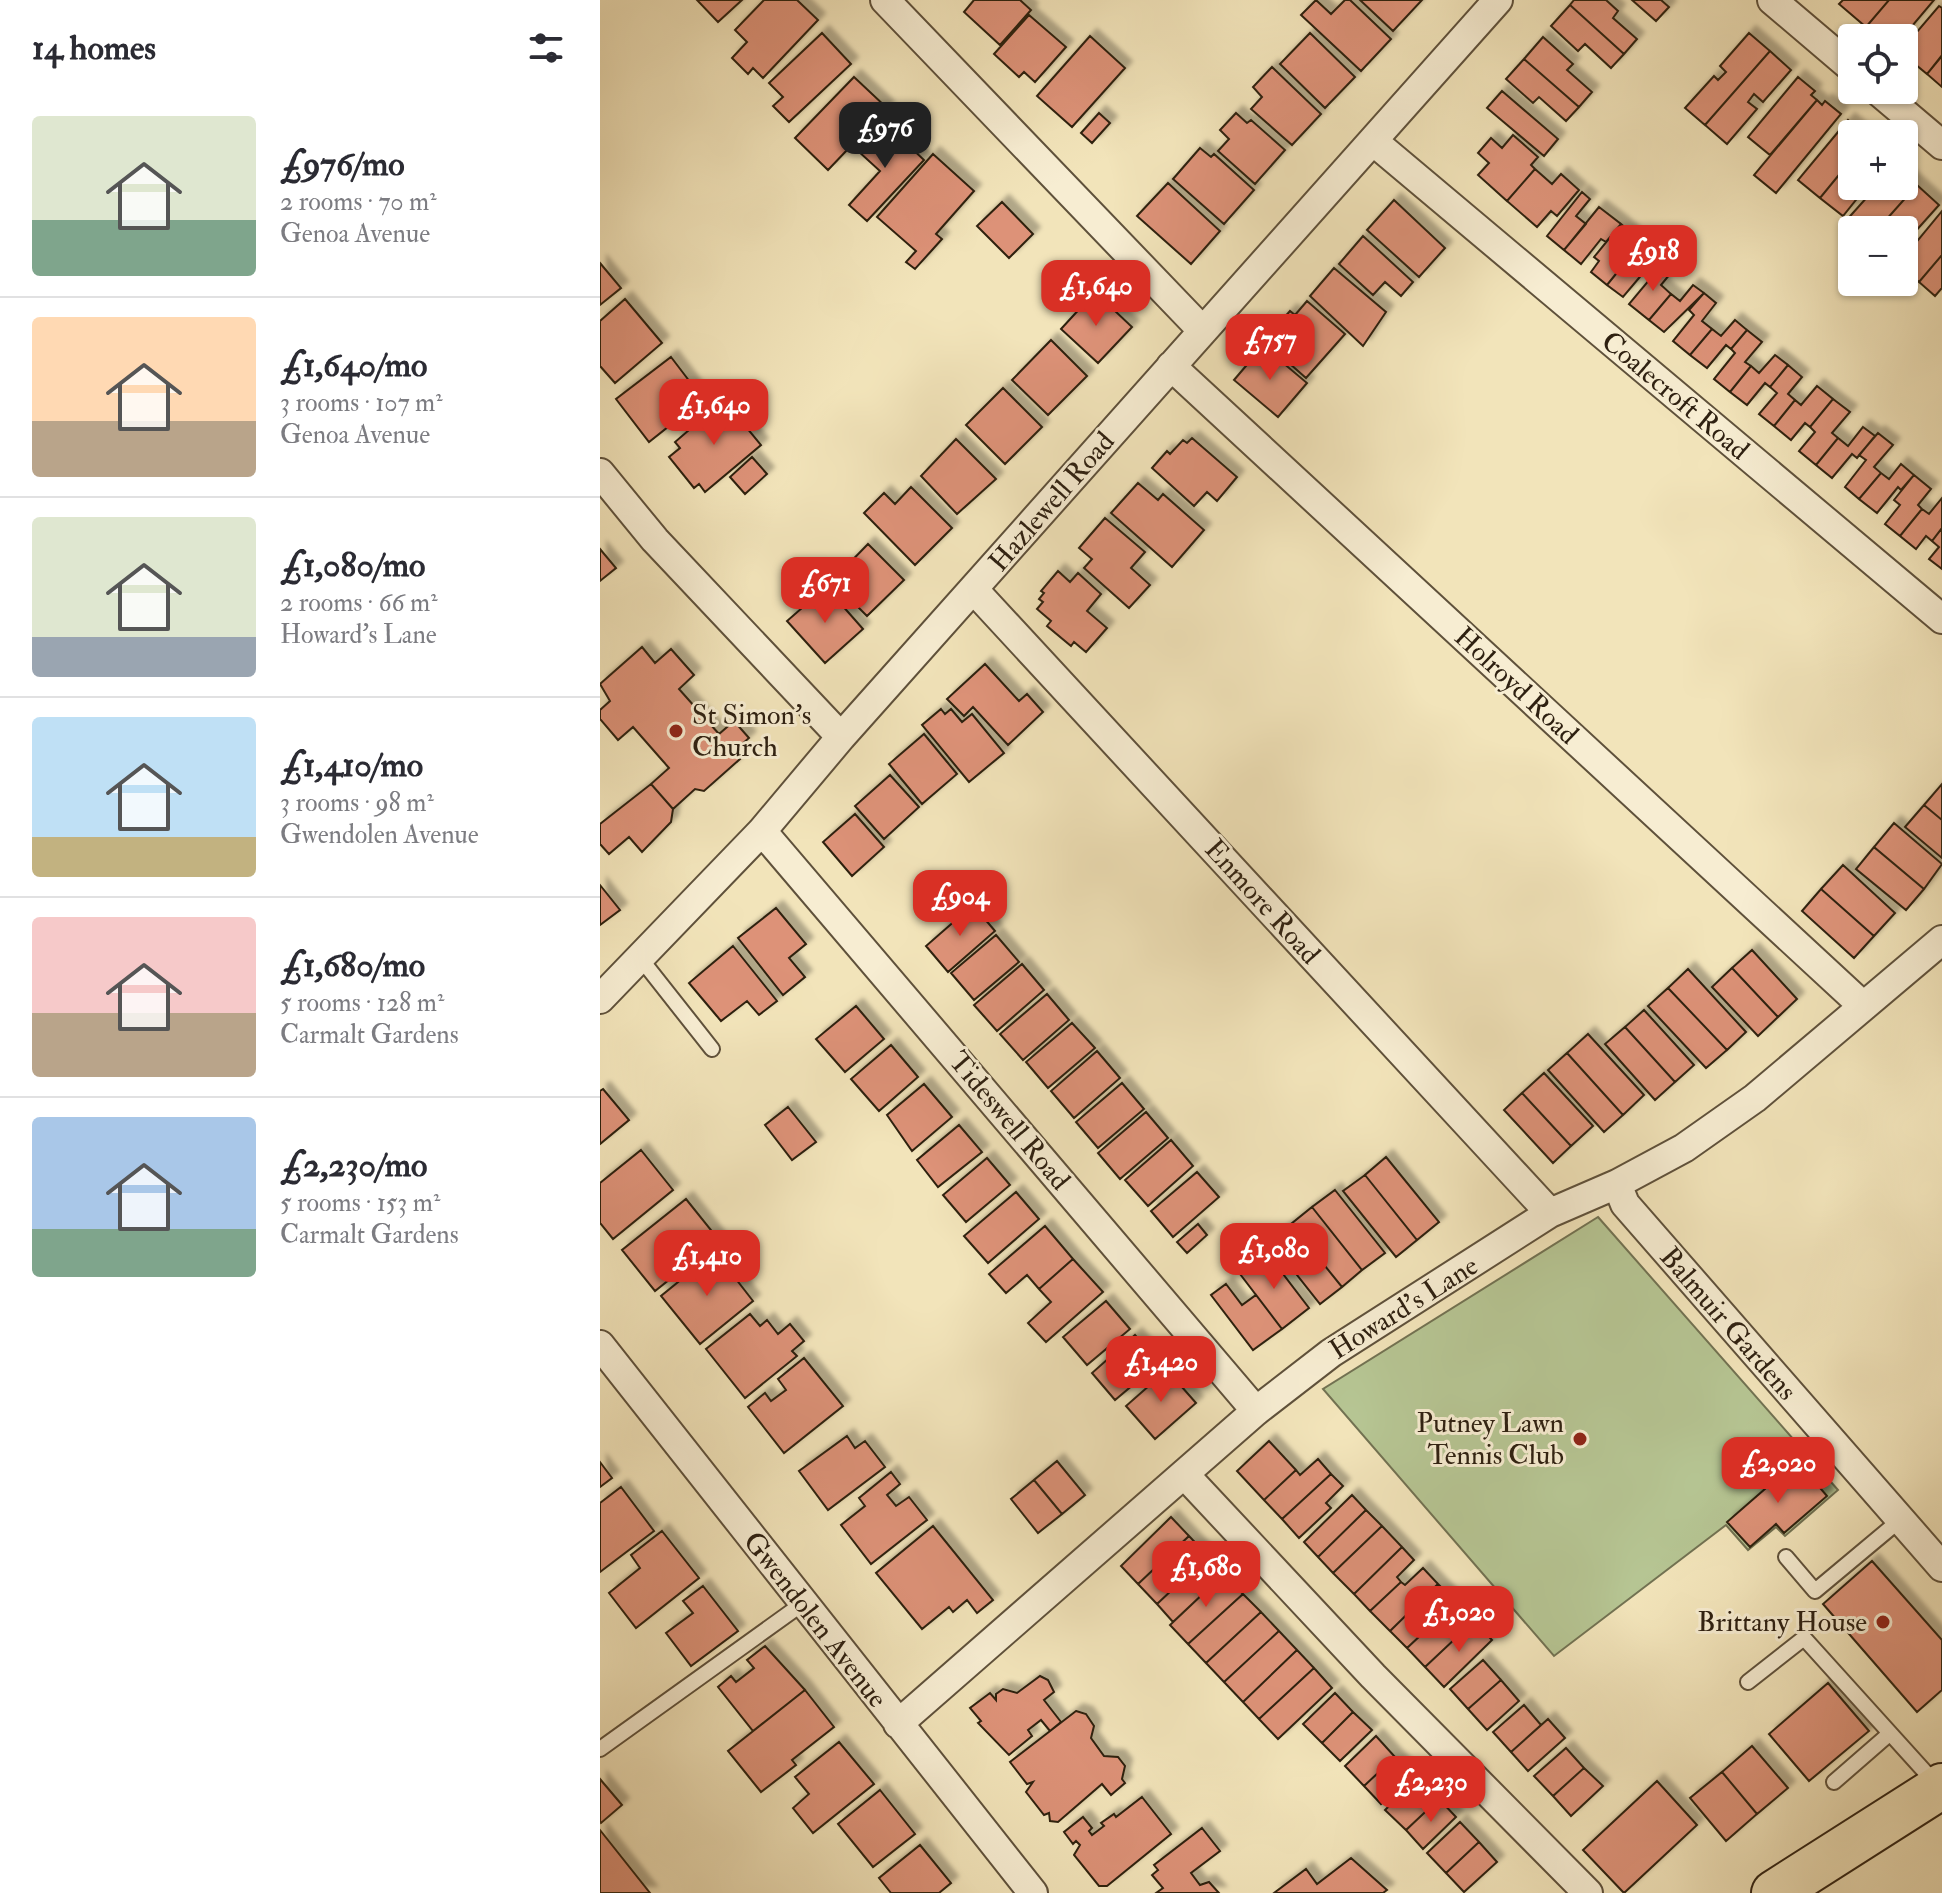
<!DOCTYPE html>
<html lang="en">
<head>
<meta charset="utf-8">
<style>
	:root { --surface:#fff; --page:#f2f2f3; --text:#2b2b33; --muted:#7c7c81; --line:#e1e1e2; --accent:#d93025 }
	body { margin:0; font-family:"IM FELL Double Pica",serif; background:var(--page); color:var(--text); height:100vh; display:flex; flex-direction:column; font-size:30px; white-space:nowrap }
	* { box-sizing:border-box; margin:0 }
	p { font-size:26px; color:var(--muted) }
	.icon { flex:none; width:44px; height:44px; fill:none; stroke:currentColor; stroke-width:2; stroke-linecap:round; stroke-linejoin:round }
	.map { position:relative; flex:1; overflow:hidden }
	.sheet { display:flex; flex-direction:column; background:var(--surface); width:600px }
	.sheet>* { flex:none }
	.fabs { position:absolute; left:1238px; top:24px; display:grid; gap:16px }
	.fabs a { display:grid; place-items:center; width:80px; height:80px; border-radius:8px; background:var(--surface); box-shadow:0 2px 6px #0004; font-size:40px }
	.price { position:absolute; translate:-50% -68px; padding:0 18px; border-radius:16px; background:var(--accent); color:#fff; font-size:26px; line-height:52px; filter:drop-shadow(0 2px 4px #0008) }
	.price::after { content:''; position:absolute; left:50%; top:48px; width:24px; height:18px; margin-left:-12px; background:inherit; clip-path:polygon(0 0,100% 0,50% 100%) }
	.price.current { background:#222; color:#fff }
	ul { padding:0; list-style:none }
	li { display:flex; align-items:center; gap:24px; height:200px; padding:0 32px }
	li+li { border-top:2px solid var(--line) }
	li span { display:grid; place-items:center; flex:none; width:224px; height:160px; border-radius:8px; color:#555 }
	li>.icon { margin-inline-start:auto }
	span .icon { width:96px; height:96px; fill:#fffc; stroke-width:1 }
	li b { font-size:34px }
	h2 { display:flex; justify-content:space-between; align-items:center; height:96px; padding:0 32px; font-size:34px }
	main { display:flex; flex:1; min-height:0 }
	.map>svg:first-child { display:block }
	.green { fill:#b6c593; stroke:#727252; stroke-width:2 }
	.building { fill:#dd9278; stroke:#2e2011; stroke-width:2; filter:url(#shadow) }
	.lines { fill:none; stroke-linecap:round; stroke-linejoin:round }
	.lane-casing { stroke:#5f513b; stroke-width:18 }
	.street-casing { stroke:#5f513b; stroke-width:32 }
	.highway-casing { stroke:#2e2011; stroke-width:48 }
	.lane { stroke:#f7edd2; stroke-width:14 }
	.street { stroke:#f7edd2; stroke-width:28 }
	.highway { stroke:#f2e4ba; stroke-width:44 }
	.poi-dot { fill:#8f2418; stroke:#f7edd2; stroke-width:3 }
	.labels { text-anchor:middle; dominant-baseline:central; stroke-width:6; stroke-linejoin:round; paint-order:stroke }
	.street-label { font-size:28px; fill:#2e2011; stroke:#f7edd2 }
	.poi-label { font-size:28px; fill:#2e2011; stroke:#f7edd2; text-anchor:end }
</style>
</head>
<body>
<main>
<section class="sheet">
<h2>14 homes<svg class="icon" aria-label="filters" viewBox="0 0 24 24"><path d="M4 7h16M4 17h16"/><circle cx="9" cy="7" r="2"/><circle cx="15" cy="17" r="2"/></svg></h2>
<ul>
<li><span style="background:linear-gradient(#dfe7d0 65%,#7fa58c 0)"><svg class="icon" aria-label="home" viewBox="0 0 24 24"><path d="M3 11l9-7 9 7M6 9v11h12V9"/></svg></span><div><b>£976/mo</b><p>2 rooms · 70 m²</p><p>Genoa Avenue</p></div></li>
<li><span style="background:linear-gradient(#ffd9b3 65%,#b9a48a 0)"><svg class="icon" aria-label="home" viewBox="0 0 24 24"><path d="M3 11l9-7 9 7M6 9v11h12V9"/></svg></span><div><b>£1,640/mo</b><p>3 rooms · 107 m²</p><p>Genoa Avenue</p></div></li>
<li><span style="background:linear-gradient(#dfe7d0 75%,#9aa5b1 0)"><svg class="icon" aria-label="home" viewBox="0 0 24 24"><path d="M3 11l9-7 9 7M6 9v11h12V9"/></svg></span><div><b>£1,080/mo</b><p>2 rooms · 66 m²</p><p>Howard's Lane</p></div></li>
<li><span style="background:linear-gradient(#bfe0f5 75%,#c2b280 0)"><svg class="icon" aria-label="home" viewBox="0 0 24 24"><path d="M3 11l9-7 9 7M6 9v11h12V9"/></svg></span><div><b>£1,410/mo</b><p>3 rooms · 98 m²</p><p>Gwendolen Avenue</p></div></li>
<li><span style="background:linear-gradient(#f6c9c9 60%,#b9a48a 0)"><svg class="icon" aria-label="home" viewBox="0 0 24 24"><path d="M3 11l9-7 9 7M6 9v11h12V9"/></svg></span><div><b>£1,680/mo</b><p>5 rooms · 128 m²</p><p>Carmalt Gardens</p></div></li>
<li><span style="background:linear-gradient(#a9c7e8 70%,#7fa58c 0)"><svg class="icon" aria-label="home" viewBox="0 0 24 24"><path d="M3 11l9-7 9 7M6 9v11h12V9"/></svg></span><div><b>£2,230/mo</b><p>5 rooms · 153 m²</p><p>Carmalt Gardens</p></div></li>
</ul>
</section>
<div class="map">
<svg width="1342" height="1893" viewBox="0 0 1342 1893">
	<defs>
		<filter id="shadow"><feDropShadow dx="7" dy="-7" stdDeviation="2" flood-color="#0004"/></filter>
	</defs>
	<rect width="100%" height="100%" fill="#f2e4ba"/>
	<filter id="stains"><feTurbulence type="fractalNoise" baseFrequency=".0025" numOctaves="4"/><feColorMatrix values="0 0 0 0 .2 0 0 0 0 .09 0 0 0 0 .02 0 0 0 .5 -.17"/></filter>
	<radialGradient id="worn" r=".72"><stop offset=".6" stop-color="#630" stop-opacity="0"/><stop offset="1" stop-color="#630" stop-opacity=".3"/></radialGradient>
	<path class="green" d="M998,1217L1238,1490L1185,1536L1176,1527L1148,1550L1126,1525L954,1656L723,1389Z"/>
	<path class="building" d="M97,0H142L118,22Z
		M164,0H197L218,20L163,78L153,68L148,74L132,58L147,42L135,30Z
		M374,0H420L431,10L400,45L364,12Z
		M716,0L731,14L745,0H750L791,39L761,71L701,15Z
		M760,0H822L793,31Z
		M974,0H1006L1018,11L1013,18L1037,39L1024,54L970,5Z
		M1032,0H1061L1069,7L1056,21Z
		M1243,0H1289L1266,27L1239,4Z
		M1289,0H1334L1302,38H1279L1266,27Z
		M970,5L1024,54L1011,68L985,44L978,51L951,26Z
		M1339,6L1342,8V55L1327,74L1304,55V47Z
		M429,15L466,47L435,82L424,72L419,77L394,54Z
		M222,33L251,64L189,122L173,106L183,97L169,83Z
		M710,33L755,77L725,108L680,64Z
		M1149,33L1170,51L1105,125L1085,108L1114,76L1118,80L1126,72L1120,66Z
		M490,36L525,68L472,127L437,96Z
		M943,37L973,64L967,70L992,92L979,107L924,59Z
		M1170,51L1191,70L1163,102L1154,94L1148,102L1157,109L1127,144L1105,125Z
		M1342,56V87L1327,74Z
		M924,59L979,107L966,121L939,97L933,103L906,79Z
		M672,67L721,114L692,145L651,109L662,97L653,87Z
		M254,77L287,108L228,170L195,138Z
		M1198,77L1215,91L1211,95L1217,100L1170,155L1148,137Z
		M902,91L958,139L944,156L887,108Z
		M1217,100L1222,105L1225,101L1241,114L1176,193L1154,175Z
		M499,113L510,123L492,143L481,133Z
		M636,113L647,123L651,120L685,150L655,184L618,151L629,139L620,130Z
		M1248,120L1265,134H1252V159L1220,198L1198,180Z
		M285,123L324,160L267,221L249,205L280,171L258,151Z
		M913,135L938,157L931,165L935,169L907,201L878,175L889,163L878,153L891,138L902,148Z
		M600,148L611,157L614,154L654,190L624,224L573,179Z
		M333,154L374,191L336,234L342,239L315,269L306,262L316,251L277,217Z
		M1252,159V186H1267L1243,216L1220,198Z
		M935,169L952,184L961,174L979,190L957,216L951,211L937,227L907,201Z
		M1304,173L1317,185L1277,230H1252L1244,223L1277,186H1304Z
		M568,183L620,231L591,264L537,216Z
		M1317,185L1339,205L1314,233L1309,228L1304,233V230H1277Z
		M982,192L990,199L976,216L986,224L964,250L947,236Z
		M794,200L845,248L819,277L767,230Z
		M402,202L433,234L409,258L377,226Z
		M999,207L1021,224L1006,242L1001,239L981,264L964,250Z
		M1342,211V255L1319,282L1304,270V257Z
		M1021,224L1033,234L1018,251L1028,259L1007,285L991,272L999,261L994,257Z
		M763,236L813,282L801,296L785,282L773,295L739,264Z
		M1042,242L1063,259L1049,276L1044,272L1023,297L1007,285Z
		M1342,255V288L1335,296L1319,282Z
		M1065,261L1075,268L1061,285L1071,294L1049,320L1029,304Z
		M0,263L21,288L0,305Z
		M734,268L786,312L763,346L710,296Z
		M1093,285L1104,293L1064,332L1049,320L1071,294L1080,301Z
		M495,292L532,327L498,363L461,329Z
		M1104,293L1116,303L1102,321L1112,329L1090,355L1073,341L1094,315L1089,310Z
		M25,299L62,343L15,383L0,366V321Z
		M707,301L745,334L706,378L664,341L690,311L695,315Z
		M1135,320L1147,330L1131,349L1126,345L1107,368L1090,355L1112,329L1121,336Z
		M1147,330L1162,342L1145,362L1151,366L1130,392L1114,379L1135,353L1131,349Z
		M451,340L487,376L448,415L412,380Z
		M663,346L707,383L678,417L634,380Z
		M1175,355L1188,365L1170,387L1165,383L1147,405L1130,392L1151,366L1159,373Z
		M71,357L103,399L49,442L16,399Z
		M1188,365L1202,377L1188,394L1195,400L1174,426L1159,414L1177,393L1170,387Z
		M1217,386L1233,399L1210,427L1205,423L1191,440L1174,426L1195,400L1201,405Z
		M403,388L442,427L405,464L366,425Z
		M1233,399L1250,412L1232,433L1238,438L1216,465L1199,451L1215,432L1210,427Z
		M124,400L161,445L105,492L99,484L94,488L69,457L80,448L75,442Z
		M1263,427L1275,436L1257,458L1252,454L1232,478L1216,465L1238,438L1248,446Z
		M1278,433L1293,445L1274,467L1281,473L1259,499L1245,487L1266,460L1259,455Z
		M592,438L637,477L617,501L607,492L594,506L552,468L567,451L570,454L583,440L587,443Z
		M356,439L396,479L357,514L321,476Z
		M152,457L167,474L145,494L130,477Z
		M1301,464L1314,475L1301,490L1298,487L1277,513L1259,499L1281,473L1289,479Z
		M1314,475L1331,489L1318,505L1322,509L1300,536L1285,524L1300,505L1294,500Z
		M538,483L558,500L563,494L604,530L572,567L511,513Z
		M311,487L352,528L315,565L264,513L284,493L295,504Z
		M1342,498V528L1332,541L1326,536L1316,549L1300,536L1322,509L1329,514Z
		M505,518L545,552L531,568L550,585L529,608L484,568L492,559L479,548Z
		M1342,528V569L1329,559L1339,547L1332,541Z
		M268,544L304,580L267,616L232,581Z
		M0,549L16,568L0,581Z
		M458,571L470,582L478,573L501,594L487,611L507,628L486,652L474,642L471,646L447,626L451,621L437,609L443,602L439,599L444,593L441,591Z
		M226,587L263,629L225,663L187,621Z
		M42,647L55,663L71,649L94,675L79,689L119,734L134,721L149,738L134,751L140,759L104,791L95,789L73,809L51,784L69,768L33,727L18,740L0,719V710L10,701L0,684Z
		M385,664L419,701L427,694L443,712L408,745L373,707L364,716L347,699Z
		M341,709L345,714L351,709L362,722L372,714L404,753L369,782L322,725Z
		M324,734L357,774L322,804L289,764Z
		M290,775L319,807L284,839L255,806Z
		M51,784L73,809L71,822L42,852L29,837L9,854L0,844V824Z
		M1342,784V820L1324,805Z
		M1324,805L1342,820V858L1305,827Z
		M255,814L284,847L252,876L223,842Z
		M1294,823L1342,864L1324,889L1274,847Z
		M1274,847L1324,889L1306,910L1256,869Z
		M1243,865L1295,913L1274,936L1221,889Z
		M0,885L20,910L0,925Z
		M1221,889L1274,936L1254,958L1202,911Z
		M373,905L395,931L348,972L326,946Z
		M176,908L206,944L189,958L205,977L183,995L138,938Z
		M396,935L419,962L374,1000L351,973Z
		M133,946L177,1001L159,1015L147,1001L121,1021L89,983Z
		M1152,950L1197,999L1178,1017L1132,968Z
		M422,964L444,990L397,1031L374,1005Z
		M1132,968L1178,1017L1158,1036L1112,987Z
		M1088,969L1146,1032L1127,1050L1068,988Z
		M1068,988L1127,1050L1106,1068L1048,1006Z
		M447,994L469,1020L423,1060L400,1034Z
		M256,1006L284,1039L245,1072L216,1039Z
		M1044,1010L1094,1065L1075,1082L1025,1027Z
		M472,1023L495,1048L448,1088L426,1062Z
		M1025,1027L1075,1082L1055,1100L1005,1044Z
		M988,1034L1044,1095L1023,1115L967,1053Z
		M291,1045L318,1077L279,1111L251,1079Z
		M497,1051L520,1078L474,1118L451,1091Z
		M967,1053L1023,1115L1004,1132L948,1070Z
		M944,1073L993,1126L971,1146L922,1093Z
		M522,1083L544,1109L498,1148L476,1122Z
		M324,1084L352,1117L312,1151L287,1115Z
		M3,1089L29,1120L0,1144V1091Z
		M922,1093L971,1146L953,1163L904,1110Z
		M188,1107L216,1142L192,1160L165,1125Z
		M546,1112L568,1138L520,1179L498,1153Z
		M359,1125L382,1152L338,1187L317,1160Z
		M571,1140L593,1166L548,1206L525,1180Z
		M41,1150L73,1190L13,1239L0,1223V1183Z
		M786,1157L839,1222L817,1240L765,1175Z
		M387,1158L410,1185L366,1222L343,1195Z
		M597,1172L619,1197L573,1237L551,1211Z
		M765,1175L817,1240L796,1257L743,1191Z
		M735,1190L785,1253L762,1270L712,1207Z
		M416,1192L439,1219L388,1263L364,1236Z
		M86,1199L119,1240L55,1291L22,1250Z
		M712,1207L762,1270L742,1287L691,1224Z
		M598,1224L607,1235L587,1253L577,1242Z
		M691,1224L742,1287L720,1304L670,1241Z
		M445,1226L473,1259L439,1289L427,1275L406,1293L389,1274Z
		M115,1252L153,1301L100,1344L61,1296Z
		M667,1253L709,1308L682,1329L640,1274Z
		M473,1259L503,1292L446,1342L428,1323L451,1302L439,1289Z
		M626,1284L642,1305L656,1295L682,1329L653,1350L611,1295Z
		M506,1301L530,1329L487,1365L463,1337Z
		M150,1314L160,1326L167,1320L178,1334L190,1324L204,1341L192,1351L197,1356L145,1398L106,1349Z
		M535,1335L559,1363L515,1400L492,1373Z
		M204,1358L243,1406L184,1453L148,1407L165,1393L171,1401L186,1390L178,1379Z
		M567,1370L596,1403L555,1439L526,1406Z
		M247,1436L255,1448L265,1441L285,1467L228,1510L199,1471Z
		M669,1441L696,1470L664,1500L637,1471Z
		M718,1459L731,1474L682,1519L664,1500L696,1470L700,1475Z
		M457,1461L485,1495L462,1514L434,1480Z
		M1197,1461L1227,1496L1184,1533L1176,1524L1150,1547L1127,1522Z
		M0,1462L12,1478L0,1487Z
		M291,1472L300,1484L287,1495L296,1506L309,1497L327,1520L271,1564L241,1525L265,1506L259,1498Z
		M731,1474L743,1486L726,1503L731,1508L699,1538L682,1519Z
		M434,1480L462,1514L438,1533L411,1499Z
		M21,1487L54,1531L0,1572V1503Z
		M752,1495L766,1510L718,1557L704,1542Z
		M766,1510L782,1526L733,1573L718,1557Z
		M571,1517L589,1536L538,1584L521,1566Z
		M333,1526L393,1600L377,1613L367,1600L353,1612L349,1607L322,1629L276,1573Z
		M782,1526L802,1547L754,1594L733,1573Z
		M62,1531L99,1578L36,1628L9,1593L40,1568L31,1555Z
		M589,1536L608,1556L557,1604L538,1584Z
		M802,1547L814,1560L797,1577L801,1582L770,1611L754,1594Z
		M608,1556L624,1574L573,1622L557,1604Z
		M1272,1561L1342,1640V1690L1317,1712L1223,1604Z
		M823,1568L838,1584L790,1631L770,1611L801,1582L805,1585Z
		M624,1574L643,1594L588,1644L570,1625Z
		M838,1584L851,1597L833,1615L838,1619L807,1648L790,1631Z
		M103,1586L138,1631L91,1666L66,1633L93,1613L83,1601Z
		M643,1594L661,1612L606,1663L588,1644Z
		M860,1606L874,1621L825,1667L807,1648L838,1619L842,1623Z
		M661,1612L679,1631L624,1682L606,1663Z
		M874,1621L892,1640L844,1687L825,1667Z
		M679,1631L697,1650L643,1702L624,1682Z
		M165,1646L205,1690L153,1731L118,1687L131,1676L136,1682L154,1668L147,1660Z
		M697,1650L714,1668L659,1719L643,1702Z
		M883,1660L901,1680L868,1709L850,1689Z
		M714,1668L732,1688L678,1739L659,1719Z
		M440,1676L448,1680L454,1692L444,1700L461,1722L450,1731L441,1720L428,1730L432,1736L409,1755L378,1723L381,1721L370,1708L390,1693L396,1700V1694L403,1689L417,1693Z
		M901,1680L919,1701L887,1730L868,1709Z
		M1228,1683L1269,1731L1209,1781L1169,1734Z
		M205,1690L234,1727L192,1760L196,1765L161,1792L128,1751Z
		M735,1693L753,1712L722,1743L703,1724Z
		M924,1705L941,1725L911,1752L893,1732Z
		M476,1711L486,1714L494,1726L491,1738L504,1756L518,1757L525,1766L522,1779L525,1783L511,1795L502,1784L458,1822L450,1821L449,1813L444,1815L426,1792L433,1782L427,1784L410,1762Z
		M753,1712L772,1730L740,1761L722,1743Z
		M948,1719L965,1738L928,1771L911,1752Z
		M776,1736L795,1757L764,1786L745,1766Z
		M239,1742L274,1784L213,1833L193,1808L209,1794L195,1777Z
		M1152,1746L1188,1788L1157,1814L1122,1772Z
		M966,1748L984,1768L953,1796L934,1776Z
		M795,1757L813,1775L781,1804L764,1786Z
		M984,1768L1003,1786L971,1816L953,1796Z
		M1122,1772L1157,1814L1126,1841L1090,1798Z
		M818,1778L839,1799L806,1830L785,1810Z
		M0,1779L22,1805L1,1823L0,1821Z
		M1057,1781L1097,1825L1024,1893L983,1850Z
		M280,1790L315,1834L273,1867L238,1824Z
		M542,1797L571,1834L507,1886H499L474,1855L480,1845L476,1841L473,1844L464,1832L483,1817L492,1828L489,1831L492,1835L504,1826L501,1823L514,1814L516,1817Z
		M839,1799L856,1817L823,1849L806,1830Z
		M860,1822L879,1842L846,1873L827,1853Z
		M602,1828L620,1851L591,1873L600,1885L609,1882L619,1893H556L563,1888L552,1875L558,1870L554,1865Z
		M0,1830L50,1893H0Z
		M879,1842L897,1862L864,1892L846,1873Z
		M320,1845L351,1883L339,1893H291L279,1878Z
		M751,1858L787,1890L783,1893H674L706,1869L717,1884Z"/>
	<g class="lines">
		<g class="lane-casing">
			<path id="lane" d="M41,959L112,1049
				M1186,1557L1215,1591L1300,1520
				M1148,1682L1204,1638L1336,1784
				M0,1749L202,1604
				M1234,1782L1288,1735"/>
		</g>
		<g class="street-casing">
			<path id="street" d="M285,0L602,330
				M1172,0L1252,68
				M1277,90L1342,145
				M773,141L1342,619
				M571,366L1262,1005
				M0,473L55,540L241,737
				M375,591L950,1213
				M162,831L656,1411
				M0,999L162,831L241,737L898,0
				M1017,1184L1025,1204L1342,1567
				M0,1345L433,1893
				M584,1474L773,1676L988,1893
				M298,1724L656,1411L731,1353L950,1213L1017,1184L1084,1148L1155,1098L1342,940"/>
		</g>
		<g class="highway-casing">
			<path id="highway" d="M1174,1893L1342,1786"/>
		</g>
		<use href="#lane" class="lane"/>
		<use href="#street" class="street"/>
		<use href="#highway" class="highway"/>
	</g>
	<g class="poi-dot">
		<circle cx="76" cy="731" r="8"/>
		<circle cx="980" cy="1439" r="8"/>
		<circle cx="1283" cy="1622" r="8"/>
	</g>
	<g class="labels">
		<g class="street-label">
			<text transform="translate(1075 396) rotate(40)">Coalecroft Road</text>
			<text transform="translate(452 502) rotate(-49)">Hazlewell Road</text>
			<text transform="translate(916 686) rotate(43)">Holroyd Road</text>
			<text transform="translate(662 902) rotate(48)">Enmore Road</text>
			<text transform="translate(409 1121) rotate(50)">Tideswell Road</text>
			<text transform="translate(804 1308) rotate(-32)">Howard's Lane</text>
			<text transform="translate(1128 1324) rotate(49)">Balmuir Gardens</text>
			<text transform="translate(215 1620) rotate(52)">Gwendolen Avenue</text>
		</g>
		<g class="poi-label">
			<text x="92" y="715" text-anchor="start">St Simon's<tspan x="92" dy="32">Church</tspan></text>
			<text x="964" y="1423">Putney Lawn<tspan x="964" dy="32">Tennis Club</tspan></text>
			<text x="1267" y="1622">Brittany House</text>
		</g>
	</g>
	<rect width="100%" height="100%" filter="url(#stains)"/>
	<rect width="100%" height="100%" fill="url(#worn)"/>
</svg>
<div class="fabs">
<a><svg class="icon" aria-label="locate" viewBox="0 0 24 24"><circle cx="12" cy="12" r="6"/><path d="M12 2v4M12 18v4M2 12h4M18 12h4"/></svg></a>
<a>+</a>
<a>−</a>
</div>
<b class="price current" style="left:285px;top:170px">£976</b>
<b class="price" style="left:1053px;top:293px">£918</b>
<b class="price" style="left:496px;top:328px">£1,640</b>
<b class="price" style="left:670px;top:382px">£757</b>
<b class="price" style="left:114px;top:447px">£1,640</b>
<b class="price" style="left:225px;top:625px">£671</b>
<b class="price" style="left:360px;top:938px">£904</b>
<b class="price" style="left:674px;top:1291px">£1,080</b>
<b class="price" style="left:107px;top:1298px">£1,410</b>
<b class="price" style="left:561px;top:1404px">£1,420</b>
<b class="price" style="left:1178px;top:1505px">£2,020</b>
<b class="price" style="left:606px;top:1609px">£1,680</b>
<b class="price" style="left:859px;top:1654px">£1,020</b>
<b class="price" style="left:831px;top:1824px">£2,230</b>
</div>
</main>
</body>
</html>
